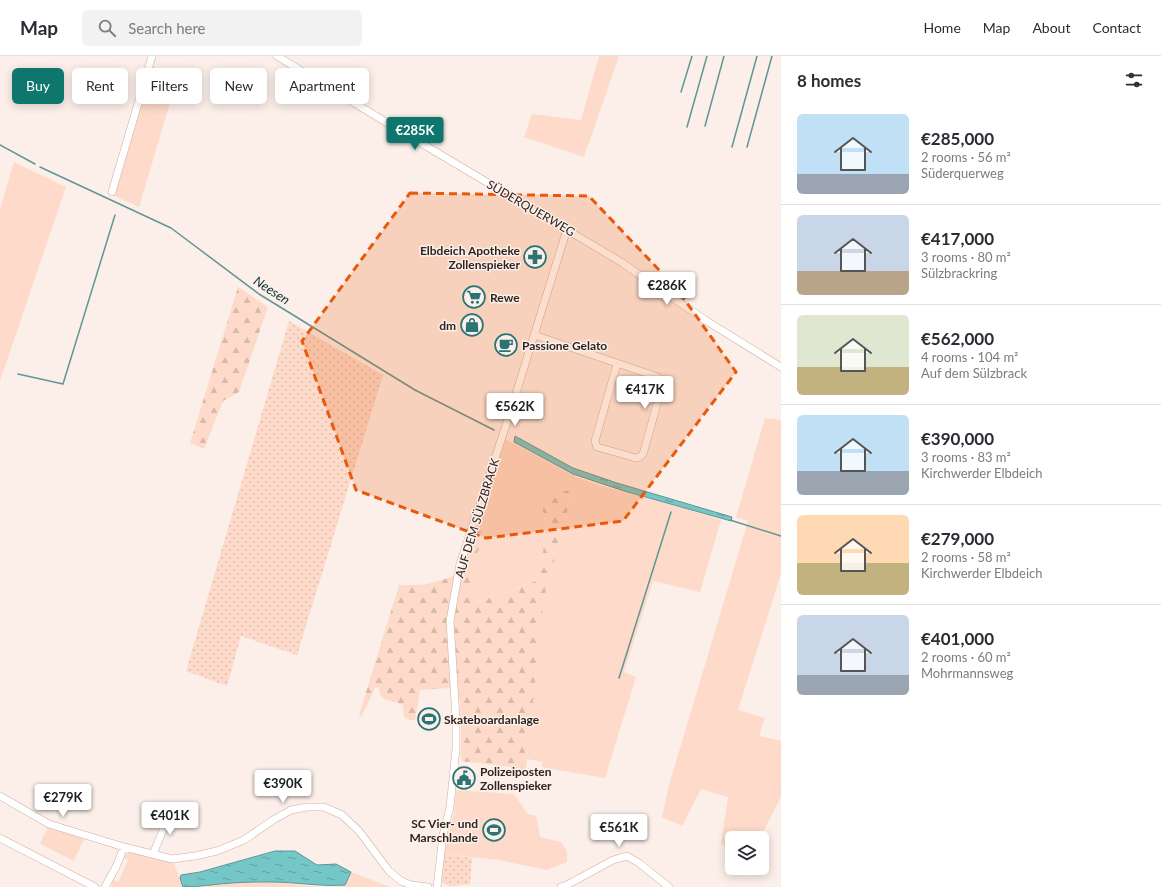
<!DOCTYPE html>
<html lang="en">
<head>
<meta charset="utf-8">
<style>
	:root { --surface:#fff; --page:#f2f2f3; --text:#2b2b33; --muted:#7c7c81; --line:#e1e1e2; --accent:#0f766e }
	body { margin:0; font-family:Lato,sans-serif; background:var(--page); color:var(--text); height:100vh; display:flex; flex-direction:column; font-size:15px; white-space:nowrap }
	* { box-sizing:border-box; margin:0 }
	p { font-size:13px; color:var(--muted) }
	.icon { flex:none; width:22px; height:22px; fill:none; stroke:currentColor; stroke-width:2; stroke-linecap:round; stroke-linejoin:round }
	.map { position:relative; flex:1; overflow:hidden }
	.sheet { display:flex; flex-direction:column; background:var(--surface); width:380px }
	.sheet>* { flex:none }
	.banner { position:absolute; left:12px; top:12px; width:380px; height:36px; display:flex; gap:8px }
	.controls { position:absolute; left:725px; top:775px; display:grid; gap:8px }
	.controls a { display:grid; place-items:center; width:44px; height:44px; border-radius:6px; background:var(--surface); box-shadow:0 2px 10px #0003; font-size:20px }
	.price { position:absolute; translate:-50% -34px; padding:0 9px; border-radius:4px; background:#fff; color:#222; font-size:13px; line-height:26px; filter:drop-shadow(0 1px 2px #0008) }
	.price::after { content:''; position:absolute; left:50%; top:24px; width:12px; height:9px; margin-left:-6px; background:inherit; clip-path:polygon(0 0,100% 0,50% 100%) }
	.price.on { background:var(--accent); color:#fff }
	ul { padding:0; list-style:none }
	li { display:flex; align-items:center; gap:12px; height:100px; padding:0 16px }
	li+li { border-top:1px solid var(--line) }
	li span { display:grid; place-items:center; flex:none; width:112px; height:80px; border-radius:6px; color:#555 }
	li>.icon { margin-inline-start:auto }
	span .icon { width:48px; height:48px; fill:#fffc; stroke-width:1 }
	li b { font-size:17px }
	h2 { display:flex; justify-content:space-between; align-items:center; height:48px; padding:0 16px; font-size:17px }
	.tag { padding:0 14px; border-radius:6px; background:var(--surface); box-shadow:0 2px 10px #0003; font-size:14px; line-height:36px }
	.tag.on { background:var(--accent); color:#fff }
	header { display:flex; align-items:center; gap:24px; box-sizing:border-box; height:56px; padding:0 20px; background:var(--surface); border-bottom:1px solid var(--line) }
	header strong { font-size:19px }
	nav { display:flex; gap:22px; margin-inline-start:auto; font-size:14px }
	.search { width:280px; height:36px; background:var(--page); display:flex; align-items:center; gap:10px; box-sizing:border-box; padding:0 14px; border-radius:6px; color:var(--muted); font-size:15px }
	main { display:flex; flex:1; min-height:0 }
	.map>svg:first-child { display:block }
	.grass { fill:#fddac9 }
	.forest { fill:url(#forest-firs) }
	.park { fill:url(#park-dots) }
	.water { fill:url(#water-ripples); stroke:#609694 }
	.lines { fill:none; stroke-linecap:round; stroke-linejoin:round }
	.stream { stroke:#609694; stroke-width:1.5 }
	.minor-casing { stroke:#ceafa0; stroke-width:8 }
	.minor { stroke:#fff; stroke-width:7 }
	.marked { fill:#e8590c; fill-opacity:0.2; stroke:#e8590c; stroke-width:3; stroke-dasharray:8 5; stroke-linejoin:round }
	.labels { text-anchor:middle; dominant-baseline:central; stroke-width:3; stroke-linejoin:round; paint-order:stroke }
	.street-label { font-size:12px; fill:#30241f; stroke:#fcefe9 }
	.poi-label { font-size:12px; font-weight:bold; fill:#30241f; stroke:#fcefe9; text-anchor:start }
	.water-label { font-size:13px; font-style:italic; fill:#063131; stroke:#fcefe9 }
</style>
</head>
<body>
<header>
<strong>Map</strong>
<div class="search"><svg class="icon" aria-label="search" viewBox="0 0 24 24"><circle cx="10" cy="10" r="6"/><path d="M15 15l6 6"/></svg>Search here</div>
<nav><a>Home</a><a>Map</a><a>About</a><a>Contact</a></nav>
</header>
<main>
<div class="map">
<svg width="781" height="831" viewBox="0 0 781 831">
	<defs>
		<pattern id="forest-firs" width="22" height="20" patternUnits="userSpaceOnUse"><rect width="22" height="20" fill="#fddac9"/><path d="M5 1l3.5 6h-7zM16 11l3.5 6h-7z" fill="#d9bbac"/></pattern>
		<pattern id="park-dots" width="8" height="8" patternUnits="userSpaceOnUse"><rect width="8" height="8" fill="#fddac9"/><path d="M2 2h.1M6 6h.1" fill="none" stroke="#d9bbac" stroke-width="1.8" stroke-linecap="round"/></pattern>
		<pattern id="water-ripples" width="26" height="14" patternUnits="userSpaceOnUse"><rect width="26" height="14" fill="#74c7c6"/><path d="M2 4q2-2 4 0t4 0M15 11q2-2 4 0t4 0" fill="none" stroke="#60a1a0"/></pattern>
	</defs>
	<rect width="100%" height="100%" fill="#fcefe9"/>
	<path class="grass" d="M599,0H619L584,101L524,81L532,58L581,64Z
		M153,11L178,20L139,151L115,140Z
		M14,106L66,131L0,325V153Z
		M765,362L781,364V518L738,654L765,662L759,680L781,685V741L760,782H732V792L721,788L728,741L701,733L682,770L662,761L669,729L748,465L736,461Z
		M505,383L576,421L598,429L686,453L721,464L700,536L653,525L624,616L636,621L605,722L541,711L543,706L527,703L544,542L573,433L541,450L547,468L539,524L471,548L472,510L486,475L477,466Z
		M456,734L514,738L528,758L536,760L540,781L561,786L567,795V806L547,814L499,804L444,798L454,757Z
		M48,770L84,783L74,805L40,788Z
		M132,796L173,805L183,831H112V823L118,826L128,804L123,802L127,797Z
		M351,816L390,831H339L345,829Z
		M274,826L318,831H202L231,827Z"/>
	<path class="forest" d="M238,231L268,251L239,336L223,345L204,393L190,387Z
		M573,433L544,542L526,713L461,705V663L452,564L463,509L477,466L486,475L472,510V548L539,524L547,468L541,450L547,440Z
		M455,519L447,566L451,632L420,634L415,664C411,665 408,663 404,661L403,649C393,644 379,647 379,631L375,632L362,660L359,659L399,529C421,530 434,528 455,519Z"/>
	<path class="park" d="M289,265L383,319L297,599L241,580L227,630L186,615Z
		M444,798L472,802L470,828L450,830L444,828L442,824Z"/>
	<path class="water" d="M515,380L573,412L617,427L732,461L731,465L624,435L573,418L514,386Z
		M275,795H295L317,809L336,808L351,816L345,829C322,831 295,826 272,826C259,826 245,826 232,827C215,828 200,831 183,831L180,822L181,819L200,816Z"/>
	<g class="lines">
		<path class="stream" d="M681,36L692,0
			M705,70L724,0
			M687,71L707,0
			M0,89L35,108
			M732,91L757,0
			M747,91L772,0
			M40,111L171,172L259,238L415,334L494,374
			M18,318L63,328L115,159
			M730,464L781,480
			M619,622L671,456"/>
		<g class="minor-casing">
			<path id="minor" d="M277,0L394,71L621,206L705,264L781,311
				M112,136L152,0
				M534,279L658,321L663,327L643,398L640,401L636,402L597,391L595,385L617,308
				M0,740L49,768L124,791L172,803L195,800L217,795L244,784L273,764L291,754L307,751H324L342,759L359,775L389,815L401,825L411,829L428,831
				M0,782L95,831
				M153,798L171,755
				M105,831L116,811L124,791
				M437,831L443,779L450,751L456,693V662L450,565L460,508L510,357L567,173
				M561,831L565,830L613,804L627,800L639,807L669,831"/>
		</g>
		<use href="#minor" class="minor"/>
	</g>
	<path class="marked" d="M410,137L589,140L677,233L736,316L623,465L486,482L356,434L302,285Z"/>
	<defs>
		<g id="pharmacy-ring" transform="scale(1.15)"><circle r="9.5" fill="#fcefe9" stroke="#2a7474" stroke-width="1.5"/><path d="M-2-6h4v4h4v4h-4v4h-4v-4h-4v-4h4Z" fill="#2a7474"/></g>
		<g id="supermarket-ring" transform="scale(1.15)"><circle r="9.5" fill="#fcefe9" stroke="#2a7474" stroke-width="1.5"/><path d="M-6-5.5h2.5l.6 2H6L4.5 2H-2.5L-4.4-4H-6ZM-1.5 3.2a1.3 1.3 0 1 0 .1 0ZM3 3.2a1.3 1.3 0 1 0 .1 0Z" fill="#2a7474"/></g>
		<g id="shop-ring" transform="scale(1.15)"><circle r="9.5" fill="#fcefe9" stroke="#2a7474" stroke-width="1.5"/><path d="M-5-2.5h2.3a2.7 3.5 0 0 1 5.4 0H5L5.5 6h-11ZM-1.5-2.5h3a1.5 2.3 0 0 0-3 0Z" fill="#2a7474"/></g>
		<g id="cafe-ring" transform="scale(1.15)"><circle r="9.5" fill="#fcefe9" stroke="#2a7474" stroke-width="1.5"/><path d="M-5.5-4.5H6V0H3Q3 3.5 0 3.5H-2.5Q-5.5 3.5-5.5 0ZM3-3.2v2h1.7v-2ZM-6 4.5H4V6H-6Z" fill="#2a7474"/></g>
		<g id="stadium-ring" transform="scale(1.15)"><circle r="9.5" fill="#fcefe9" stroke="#2a7474" stroke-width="1.5"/><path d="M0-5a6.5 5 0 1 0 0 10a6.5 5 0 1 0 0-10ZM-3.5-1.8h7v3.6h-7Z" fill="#2a7474"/></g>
		<g id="civic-ring" transform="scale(1.15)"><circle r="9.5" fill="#fcefe9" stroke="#2a7474" stroke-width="1.5"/><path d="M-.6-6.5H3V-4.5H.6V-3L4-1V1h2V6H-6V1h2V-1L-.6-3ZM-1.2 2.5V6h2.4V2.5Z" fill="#2a7474"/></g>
	</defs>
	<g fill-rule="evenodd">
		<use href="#pharmacy-ring" x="535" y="201"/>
		<use href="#supermarket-ring" x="474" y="241"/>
		<use href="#shop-ring" x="472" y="269"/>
		<use href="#cafe-ring" x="506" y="289"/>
		<use href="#stadium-ring" x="429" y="663"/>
		<use href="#civic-ring" x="464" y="722"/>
		<use href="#stadium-ring" x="494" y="774"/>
	</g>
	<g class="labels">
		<g class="street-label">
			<text transform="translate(531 152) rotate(30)">SÜDERQUERWEG</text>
			<text transform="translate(477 462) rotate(-73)">AUF DEM SÜLZBRACK</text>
		</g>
		<g class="poi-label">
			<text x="520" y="194" text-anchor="end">Elbdeich Apotheke<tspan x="520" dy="14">Zollenspieker</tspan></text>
			<text x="490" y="241">Rewe</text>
			<text x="456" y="269" text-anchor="end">dm</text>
			<text x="522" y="289">Passione Gelato</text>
			<text x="444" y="663">Skateboardanlage</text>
			<text x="480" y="715">Polizeiposten<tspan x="480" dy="14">Zollenspieker</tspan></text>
			<text x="478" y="767" text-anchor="end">SC Vier- und<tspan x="478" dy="14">Marschlande</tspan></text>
		</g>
		<g class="water-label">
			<text transform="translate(272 234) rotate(33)">Neesen</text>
		</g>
	</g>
</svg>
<div class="controls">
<a><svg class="icon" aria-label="layers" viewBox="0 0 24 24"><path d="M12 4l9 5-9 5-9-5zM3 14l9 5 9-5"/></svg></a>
</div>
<b class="price on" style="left:415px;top:95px">€285K</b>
<b class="price" style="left:667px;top:250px">€286K</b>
<b class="price" style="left:645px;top:354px">€417K</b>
<b class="price" style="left:515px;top:371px">€562K</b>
<b class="price" style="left:283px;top:748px">€390K</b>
<b class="price" style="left:63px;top:762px">€279K</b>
<b class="price" style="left:170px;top:780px">€401K</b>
<b class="price" style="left:619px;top:792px">€561K</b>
<div class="banner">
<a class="tag on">Buy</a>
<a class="tag">Rent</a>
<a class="tag">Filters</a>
<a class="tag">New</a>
<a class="tag">Apartment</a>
</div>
</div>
<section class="sheet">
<h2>8 homes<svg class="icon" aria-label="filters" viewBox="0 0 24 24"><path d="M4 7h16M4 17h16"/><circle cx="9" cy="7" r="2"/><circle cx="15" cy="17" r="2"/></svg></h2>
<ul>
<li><span style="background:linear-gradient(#bfe0f5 75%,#9aa5b1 0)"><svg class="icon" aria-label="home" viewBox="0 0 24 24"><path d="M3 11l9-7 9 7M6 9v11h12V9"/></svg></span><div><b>€285,000</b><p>2 rooms · 56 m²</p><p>Süderquerweg</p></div></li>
<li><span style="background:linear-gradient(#c9d6e8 70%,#b9a48a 0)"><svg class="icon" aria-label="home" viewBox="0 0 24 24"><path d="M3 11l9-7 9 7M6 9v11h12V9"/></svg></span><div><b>€417,000</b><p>3 rooms · 80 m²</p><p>Sülzbrackring</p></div></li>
<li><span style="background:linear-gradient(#dfe7d0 65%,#c2b280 0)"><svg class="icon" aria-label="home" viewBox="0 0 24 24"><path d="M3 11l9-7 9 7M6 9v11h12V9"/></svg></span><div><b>€562,000</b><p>4 rooms · 104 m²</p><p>Auf dem Sülzbrack</p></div></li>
<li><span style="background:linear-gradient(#bfe0f5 70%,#9aa5b1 0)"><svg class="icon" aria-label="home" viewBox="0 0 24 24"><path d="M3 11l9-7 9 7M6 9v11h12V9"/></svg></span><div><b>€390,000</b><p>3 rooms · 83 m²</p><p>Kirchwerder Elbdeich</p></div></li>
<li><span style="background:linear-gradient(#ffd9b3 60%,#c2b280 0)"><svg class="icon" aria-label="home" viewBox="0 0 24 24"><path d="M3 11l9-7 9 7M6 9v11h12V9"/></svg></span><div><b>€279,000</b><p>2 rooms · 58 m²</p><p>Kirchwerder Elbdeich</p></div></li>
<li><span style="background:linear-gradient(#c9d6e8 75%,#9aa5b1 0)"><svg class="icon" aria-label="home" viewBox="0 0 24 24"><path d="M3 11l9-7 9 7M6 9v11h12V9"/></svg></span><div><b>€401,000</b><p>2 rooms · 60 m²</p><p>Mohrmannsweg</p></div></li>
</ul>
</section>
</main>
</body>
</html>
